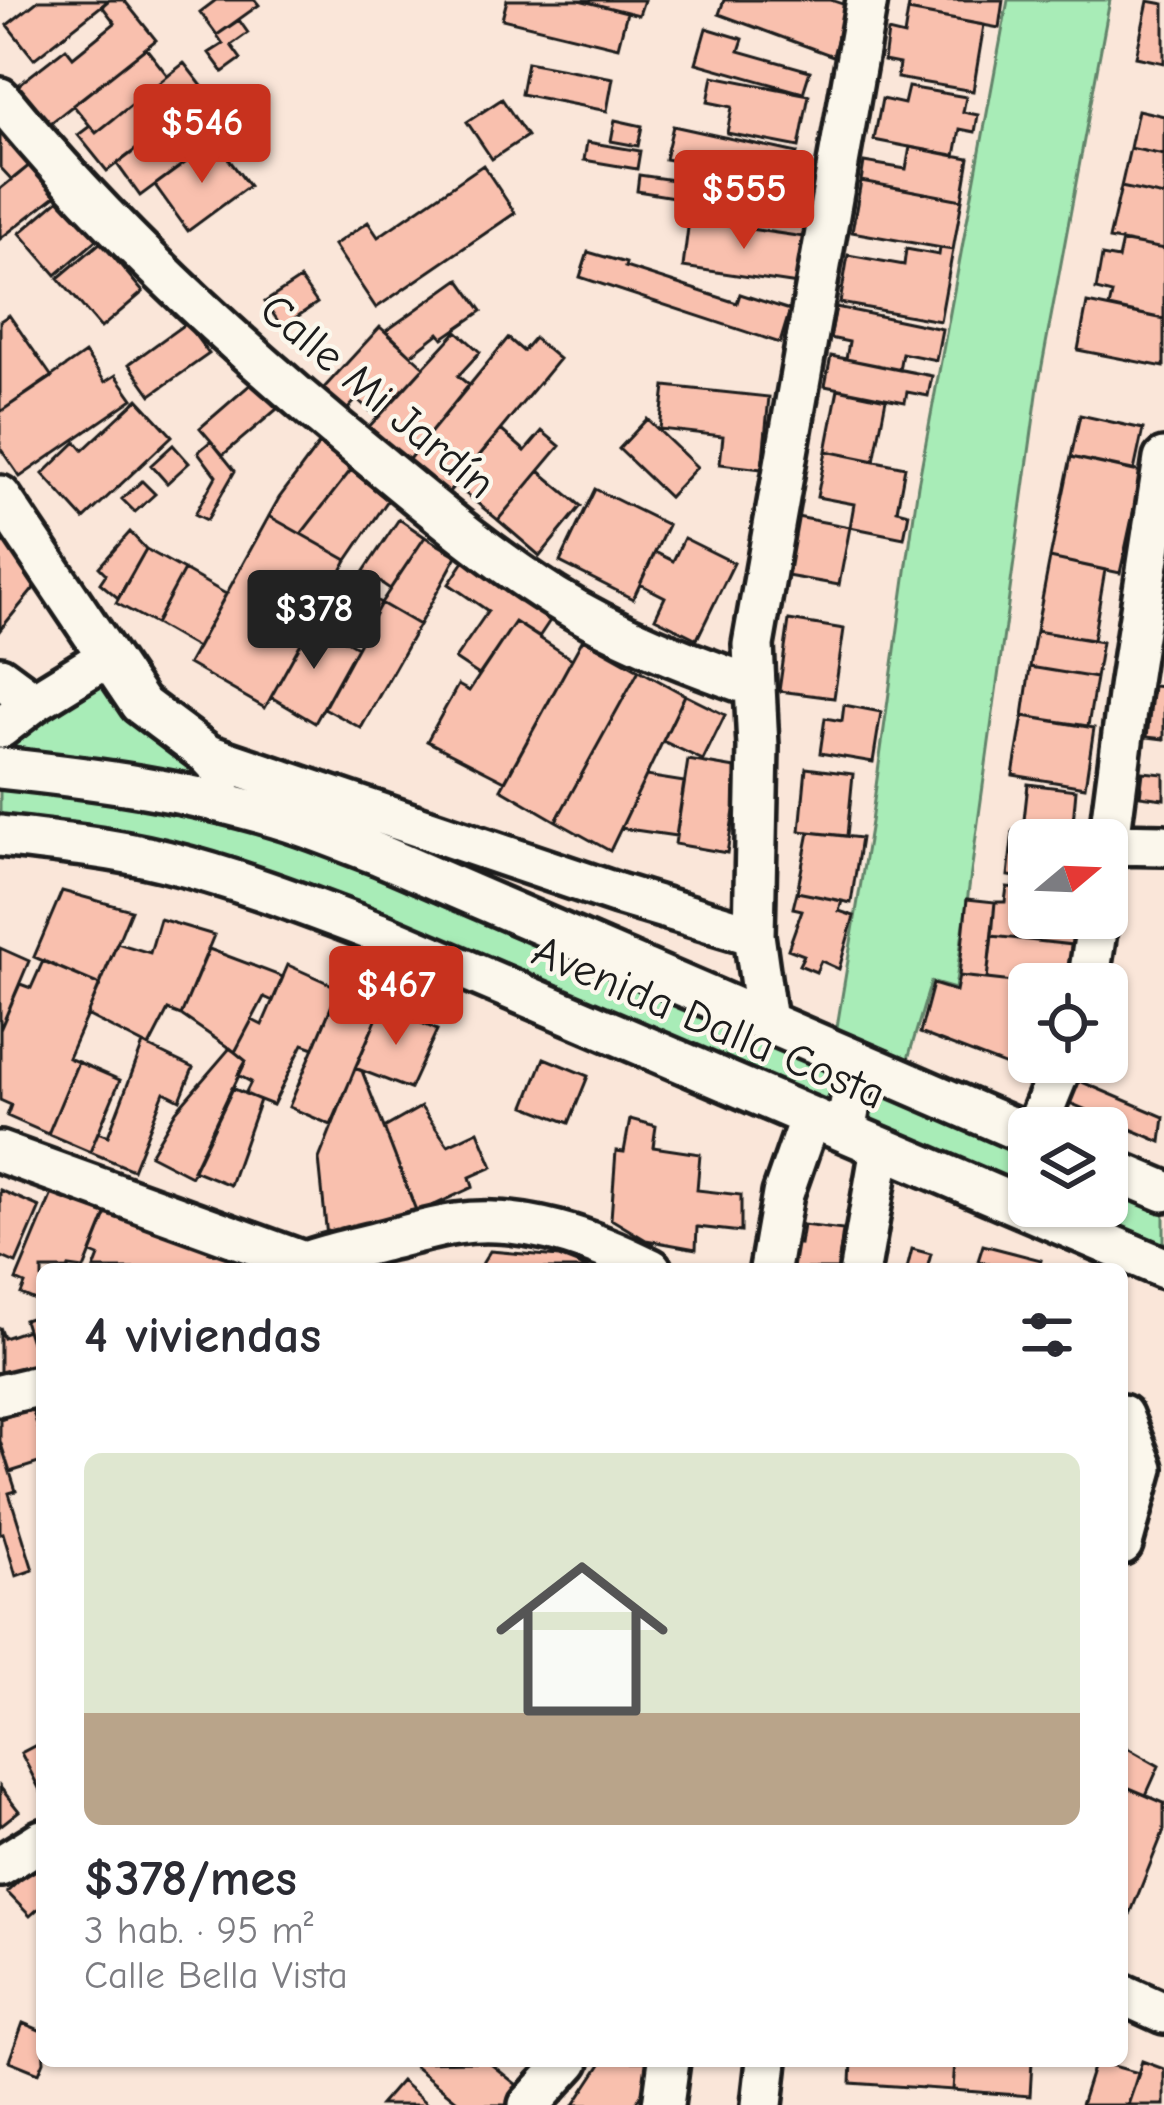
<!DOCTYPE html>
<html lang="es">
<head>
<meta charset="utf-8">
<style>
	:root { --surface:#fff; --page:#f7f7f7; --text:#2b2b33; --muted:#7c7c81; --line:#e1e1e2; --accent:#c8321e }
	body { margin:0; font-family:"Comic Neue",sans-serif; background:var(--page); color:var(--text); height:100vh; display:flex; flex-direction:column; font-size:45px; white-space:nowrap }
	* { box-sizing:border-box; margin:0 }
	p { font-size:39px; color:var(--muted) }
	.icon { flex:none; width:66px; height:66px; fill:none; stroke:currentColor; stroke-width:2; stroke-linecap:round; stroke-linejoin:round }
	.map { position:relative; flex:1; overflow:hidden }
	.sheet { position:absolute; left:36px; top:1263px; width:1092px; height:804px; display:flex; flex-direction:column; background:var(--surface); border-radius:18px; box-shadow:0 3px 9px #0004 }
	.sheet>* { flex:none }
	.needle { width:78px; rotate:71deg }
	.tools { position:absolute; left:1008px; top:819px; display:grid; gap:24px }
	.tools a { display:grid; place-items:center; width:120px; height:120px; border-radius:18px; background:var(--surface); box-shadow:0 3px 9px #0004; font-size:60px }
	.price { position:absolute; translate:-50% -102px; padding:0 27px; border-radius:12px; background:var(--accent); color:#fff; font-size:39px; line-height:78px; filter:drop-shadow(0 3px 6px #0008) }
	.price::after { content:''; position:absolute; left:50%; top:72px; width:36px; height:27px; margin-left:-18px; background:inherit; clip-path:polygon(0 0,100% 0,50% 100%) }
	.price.selected { background:#222; color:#fff }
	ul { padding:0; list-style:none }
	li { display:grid; align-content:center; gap:24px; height:636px; padding:0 48px }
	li+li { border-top:3px solid var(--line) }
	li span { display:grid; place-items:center; height:372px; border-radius:18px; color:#555 }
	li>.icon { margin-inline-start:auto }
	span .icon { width:216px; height:216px; fill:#fffc; stroke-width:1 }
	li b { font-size:51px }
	h2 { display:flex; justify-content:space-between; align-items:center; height:144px; padding:0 48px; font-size:51px }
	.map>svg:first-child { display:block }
	.green { fill:#a8ecb7; stroke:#62846a; stroke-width:3 }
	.building { fill:#f9c0ae; stroke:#1c1c1c; stroke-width:3 }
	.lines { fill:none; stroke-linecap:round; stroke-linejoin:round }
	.minor-casing { stroke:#1c1c1c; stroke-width:48 }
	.minor { stroke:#fbf7ec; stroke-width:39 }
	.labels { text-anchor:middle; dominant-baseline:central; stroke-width:9; stroke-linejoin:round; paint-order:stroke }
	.street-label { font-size:45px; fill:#1c1c1c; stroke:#fbf7ec }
</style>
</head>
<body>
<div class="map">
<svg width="1164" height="2105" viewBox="0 0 1164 2105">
	<rect width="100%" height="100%" fill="#fae6d9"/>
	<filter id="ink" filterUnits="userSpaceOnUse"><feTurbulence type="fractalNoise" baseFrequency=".00833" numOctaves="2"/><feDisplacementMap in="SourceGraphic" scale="24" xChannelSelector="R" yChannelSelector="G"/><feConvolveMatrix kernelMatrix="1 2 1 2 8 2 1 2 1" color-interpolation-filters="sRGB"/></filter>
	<g filter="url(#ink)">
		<path class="green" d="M1008,0H1110L1038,387L955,989L931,982L902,1079L1029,1135V1206H1107V1167L1164,1191V1268L384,935L0,836V677L34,702L107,657L235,788L833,1051L871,822L918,485Z"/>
		<path class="building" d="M39,0H109L34,59L7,25Z
			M109,0H124L156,40L47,126L17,86L66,48L73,57L115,23L102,6Z
			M216,0H255L259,5L217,35L200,12Z
			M507,0H579L627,12L618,47L502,19Z
			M579,0H644L639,15Z
			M724,0H831L846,5L833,56L719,14Z
			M910,0H1003L999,28L908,11Z
			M1148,1L1164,4V63L1136,57Z
			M908,11L984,25L973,91L897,78L899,64L884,61L888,32L904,36Z
			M239,20L248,33L231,45L241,59L223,72L209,53L223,44L217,35Z
			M706,28L743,39L739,51L810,71L803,93L696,63Z
			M146,48L168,76L96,133L73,105Z
			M527,62L613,78L607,111L521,94Z
			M184,63L209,95L107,171L78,135L90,126L96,133Z
			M713,76L809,95L799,147L727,133L732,107L708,102Z
			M908,87L966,97L963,112L978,115L975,132L960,129L955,156L874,140L882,99L904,104Z
			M209,95L233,127L140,196L117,164Z
			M502,99L527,136L492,159L467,122Z
			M1138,110L1164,116V155L1130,148Z
			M615,120L642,126L638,146L611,141Z
			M673,126L797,153L792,188L745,179L743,190L717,187L720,169L665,159Z
			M0,129L31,164L12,180L0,167Z
			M215,141L249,186L188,231L155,185Z
			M587,142L640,151L637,169L584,160Z
			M910,147L969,158L962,200L861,181L864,162L906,169Z
			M1130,148L1164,155V196L1121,187Z
			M31,164L59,193L0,239V189Z
			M483,165L515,213L376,308L334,245L368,222L378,237Z
			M639,175L694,183L692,200L637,191Z
			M861,181L962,200L953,250L852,232Z
			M694,183L810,200L804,237L689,220Z
			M1121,187L1164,196V249L1109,239Z
			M63,196L99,238L56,275L20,233Z
			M689,220L804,237L798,284L683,267Z
			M1122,241L1164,249V319L1109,307L1112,294L1096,290L1102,256L1118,259Z
			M101,242L143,292L101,328L58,278Z
			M940,248L953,250L940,321L840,303L848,255L904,265L906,249L939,255Z
			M588,252L626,263L625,267L737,303L740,294L790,310L780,343L580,277Z
			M300,279L317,303L282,327L265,302Z
			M459,279L482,311L443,338L439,333L411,355L386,331Z
			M1087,303L1164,319V367L1078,350Z
			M836,307L942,329L936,360L902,353L899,370L846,359L849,342L830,338Z
			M9,315L52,377L0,412V321Z
			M186,323L209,354L151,395L129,364Z
			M380,327L424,367L378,418L357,399L346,411L323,389Z
			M457,331L480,352L458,376L469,385L405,464L366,430Z
			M508,338L523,351L534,338L559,359L445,497L405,464Z
			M85,353L105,382L116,375L133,399L20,477L0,448V412Z
			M831,356L932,376L928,396L907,392L905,402L825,386Z
			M253,382L277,409L223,455L200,428Z
			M665,386L769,397L762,469L720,464L723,436L660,429Z
			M838,389L886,399L874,461L826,451Z
			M138,399L172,436L84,519L43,474L76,442L83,450Z
			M1080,415L1143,429L1134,471L1071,457Z
			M647,419L697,467L669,497L619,449Z
			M501,430L525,451L542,431L560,446L498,520L455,485Z
			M211,441L235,471L207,520L195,514L216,476L198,452Z
			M319,444L351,470L301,534L269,516L279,498Z
			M173,445L189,463L167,483L151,465Z
			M826,451L905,467L897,510L909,513L904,538L850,527L854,504L817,497Z
			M1071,457L1142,472L1120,573L1050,558Z
			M351,470L388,500L347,560L301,534Z
			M539,471L581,506L540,556L498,520Z
			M142,481L155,494L135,512L122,499Z
			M595,489L668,525L633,599L560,562Z
			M269,516L347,560L265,708L188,664Z
			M797,517L850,527L839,585L787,576Z
			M399,519L425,537L390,589L364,571Z
			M130,532L146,549L118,598L100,583L106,574L99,567Z
			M425,537L457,556L419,625L381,603Z
			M684,538L734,563L697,639L655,618L665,597L640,584L655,552L673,561Z
			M7,539L40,581L0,630V546Z
			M146,549L184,570L155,624L116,603Z
			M1050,558L1105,570L1093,640L1036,631Z
			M465,560L551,619L539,637L515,622L479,675L455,659L488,611L449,584Z
			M184,570L226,594L197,648L155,624Z
			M366,595L381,603L370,623L356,615Z
			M381,603L419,625L361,728L324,708Z
			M789,620L844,629L834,698L779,691Z
			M313,622L357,647L315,723L271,697Z
			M515,622L572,659L505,781L427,741L458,685L469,691Z
			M1036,631L1102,642L1096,678L1030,667Z
			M583,639L639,670L556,821L501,789Z
			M1030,667L1096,678L1088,726L1023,716Z
			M639,670L685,695L610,851L556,821Z
			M1153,686L1164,687V739L1147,737Z
			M685,695L725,715L703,760L663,741Z
			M844,705L881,712L873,762L820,753L825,718L842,721Z
			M1023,716L1094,728L1085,787L1013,775Z
			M688,760L741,769L727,853L675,844Z
			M806,768L853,774L847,836L800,831Z
			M1143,772L1164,774V799L1140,796Z
			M646,776L684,782L676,836L621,828Z
			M1028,784L1076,790L1072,834L1023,829Z
			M1013,831L1092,840H1029V878L1008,876Z
			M809,832L861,838L851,903L797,892Z
			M1007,887L1029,889V918H1076L1073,945L992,936L995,902H1005Z
			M62,891L131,910L100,985L34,957Z
			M797,892L842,901L839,911L854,916L839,969L821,961L816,972L799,965L804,955L788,949L802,910L793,908Z
			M967,899L995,902L987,979L959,976Z
			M160,919L214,935L181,1015L168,1010L149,1047L87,1015L117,943L150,953Z
			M992,936L1073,945L1069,984H1032L987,979Z
			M0,948L29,961L0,1030Z
			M209,949L283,977L273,1001L264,997L235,1052L181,1015Z
			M43,961L100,985L68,1058L78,1062L48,1134L7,1116L11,1105L0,1100V1030L20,984L31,988Z
			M288,965L339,988L314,1048L303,1044L273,1105L245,1094L251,1082L238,1075L246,1061L235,1052L252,1020L262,1025Z
			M959,976L1032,984H1029V1062H1038L1033,1076L920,1033L933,984L956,991Z
			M339,988L382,1006L331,1125L289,1107Z
			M382,1006L437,1030L410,1089L355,1068Z
			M143,1044L193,1068L180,1100L164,1092L133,1170L90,1152L98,1132L108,1136Z
			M230,1048L246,1061L191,1176L150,1155L176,1111Z
			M544,1058L588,1076L569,1123L525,1106Z
			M78,1062L120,1080L90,1152L48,1134Z
			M355,1068L362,1071L417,1213L327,1237L319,1159Z
			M1075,1079L1164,1117L1161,1142L1065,1101Z
			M232,1088L260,1100L230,1185L193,1170Z
			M421,1107L448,1145L478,1131L493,1167L470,1177L473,1187L417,1213L384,1128Z
			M630,1119L656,1126L653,1147L700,1154L697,1190L741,1195V1232L697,1227L696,1249L646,1240L611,1219L616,1151L624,1152Z
			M54,1189L107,1212L84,1269L69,1267L68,1269H42V1303L21,1294L25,1284L16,1280Z
			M0,1190L40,1207L16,1263L0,1256Z
			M110,1205L239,1257L234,1269H200L188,1264L187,1269H94L99,1256L91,1253Z
			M803,1225L843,1230L838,1269H788L791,1243L800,1244Z
			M983,1245L1041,1260L1039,1269H1007L978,1261Z
			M912,1249L931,1254L927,1269H907Z
			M490,1251L559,1257L590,1269H479Z
			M42,1314V1365L39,1367L24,1320Z
			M0,1327L4,1338L27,1330L39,1367L0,1378Z
			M32,1408L42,1441V1462L10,1472L0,1441V1419Z
			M0,1441L16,1491L9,1493L33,1570L16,1576L3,1533L0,1534Z
			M42,1742V1794L21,1753Z
			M1122,1745L1159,1766L1146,1795L1122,1785Z
			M1122,1785L1164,1803V1830L1123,1932Z
			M0,1787L19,1811L0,1826Z
			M42,1860V1910L40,1907L30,1916L7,1892Z
			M23,2023L42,2031L44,2061L39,2073L9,2061Z
			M487,2061L522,2089L509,2105H462L409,2062Z
			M603,2061H663L634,2105H574Z
			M852,2061H955L953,2090L851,2083Z
			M955,2061H1032L1030,2096L953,2090Z
			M1095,2061L1139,2073L1128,2105H1081Z
			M1142,2061L1164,2069V2105H1128Z
			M401,2081L428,2105H380Z"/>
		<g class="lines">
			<g class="minor-casing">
				<path id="minor" d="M0,98C109,231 239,350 373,459C431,507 490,557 554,597C615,635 685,662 753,686
					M0,496L140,704L208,755L225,773
					M0,677L34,702
					M0,728L34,702L107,657
					M208,755L618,894L754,935
					M0,768C93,778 185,790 275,817C310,827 345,842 380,855L1029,1135
					M0,836C55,842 111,848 165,861C239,879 312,908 384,935L1164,1268
					M1109,844L1164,845
					M1107,857L1129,688L1164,459
					M1088,984L1098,918
					M766,1021L754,935L758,747L753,645L867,0
					M1036,1128L1063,1062
					M845,1132L858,1062
					M0,1152L301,1261
					M1107,1167L1164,1191
					M286,1269C317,1256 350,1249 383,1241C407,1235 431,1228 456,1224C523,1214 592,1239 651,1269
					M770,1269L783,1194L810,1117
					M860,1269L881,1148
					M0,1395L42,1385
					M1122,1415L1143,1468L1122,1544
					M0,1866L42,1840
					M1122,1994L1164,2013
					M529,2105L569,2061
					M663,2105L669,2061
					M762,2105L767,2061"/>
			</g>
			<use href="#minor" class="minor"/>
		</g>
	</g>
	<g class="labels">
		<g class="street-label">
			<text transform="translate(378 396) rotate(40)">Calle Mi Jardín</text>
			<text transform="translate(709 1022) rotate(23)">Avenida Dalla Costa</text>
		</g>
	</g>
</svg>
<div class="tools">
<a><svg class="needle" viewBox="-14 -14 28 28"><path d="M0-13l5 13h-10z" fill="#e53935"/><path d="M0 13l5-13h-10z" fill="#7c7c81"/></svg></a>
<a><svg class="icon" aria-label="locate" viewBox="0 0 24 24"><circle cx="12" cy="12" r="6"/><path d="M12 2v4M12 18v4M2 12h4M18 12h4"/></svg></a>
<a><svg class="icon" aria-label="layers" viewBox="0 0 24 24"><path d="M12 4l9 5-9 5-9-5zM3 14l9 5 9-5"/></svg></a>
</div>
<b class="price" style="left:202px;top:186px">$546</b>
<b class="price" style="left:744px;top:252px">$555</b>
<b class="price selected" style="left:314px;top:672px">$378</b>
<b class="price" style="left:396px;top:1048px">$467</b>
<section class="sheet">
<h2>4 viviendas<svg class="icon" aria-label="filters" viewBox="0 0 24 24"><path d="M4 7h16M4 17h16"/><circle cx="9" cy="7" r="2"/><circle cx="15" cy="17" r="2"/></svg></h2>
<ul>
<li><span style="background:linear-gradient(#dfe7d0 70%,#b9a48a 0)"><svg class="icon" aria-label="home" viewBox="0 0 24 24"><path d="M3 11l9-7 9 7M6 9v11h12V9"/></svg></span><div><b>$378/mes</b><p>3 hab. · 95 m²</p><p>Calle Bella Vista</p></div></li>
</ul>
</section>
</div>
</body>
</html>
